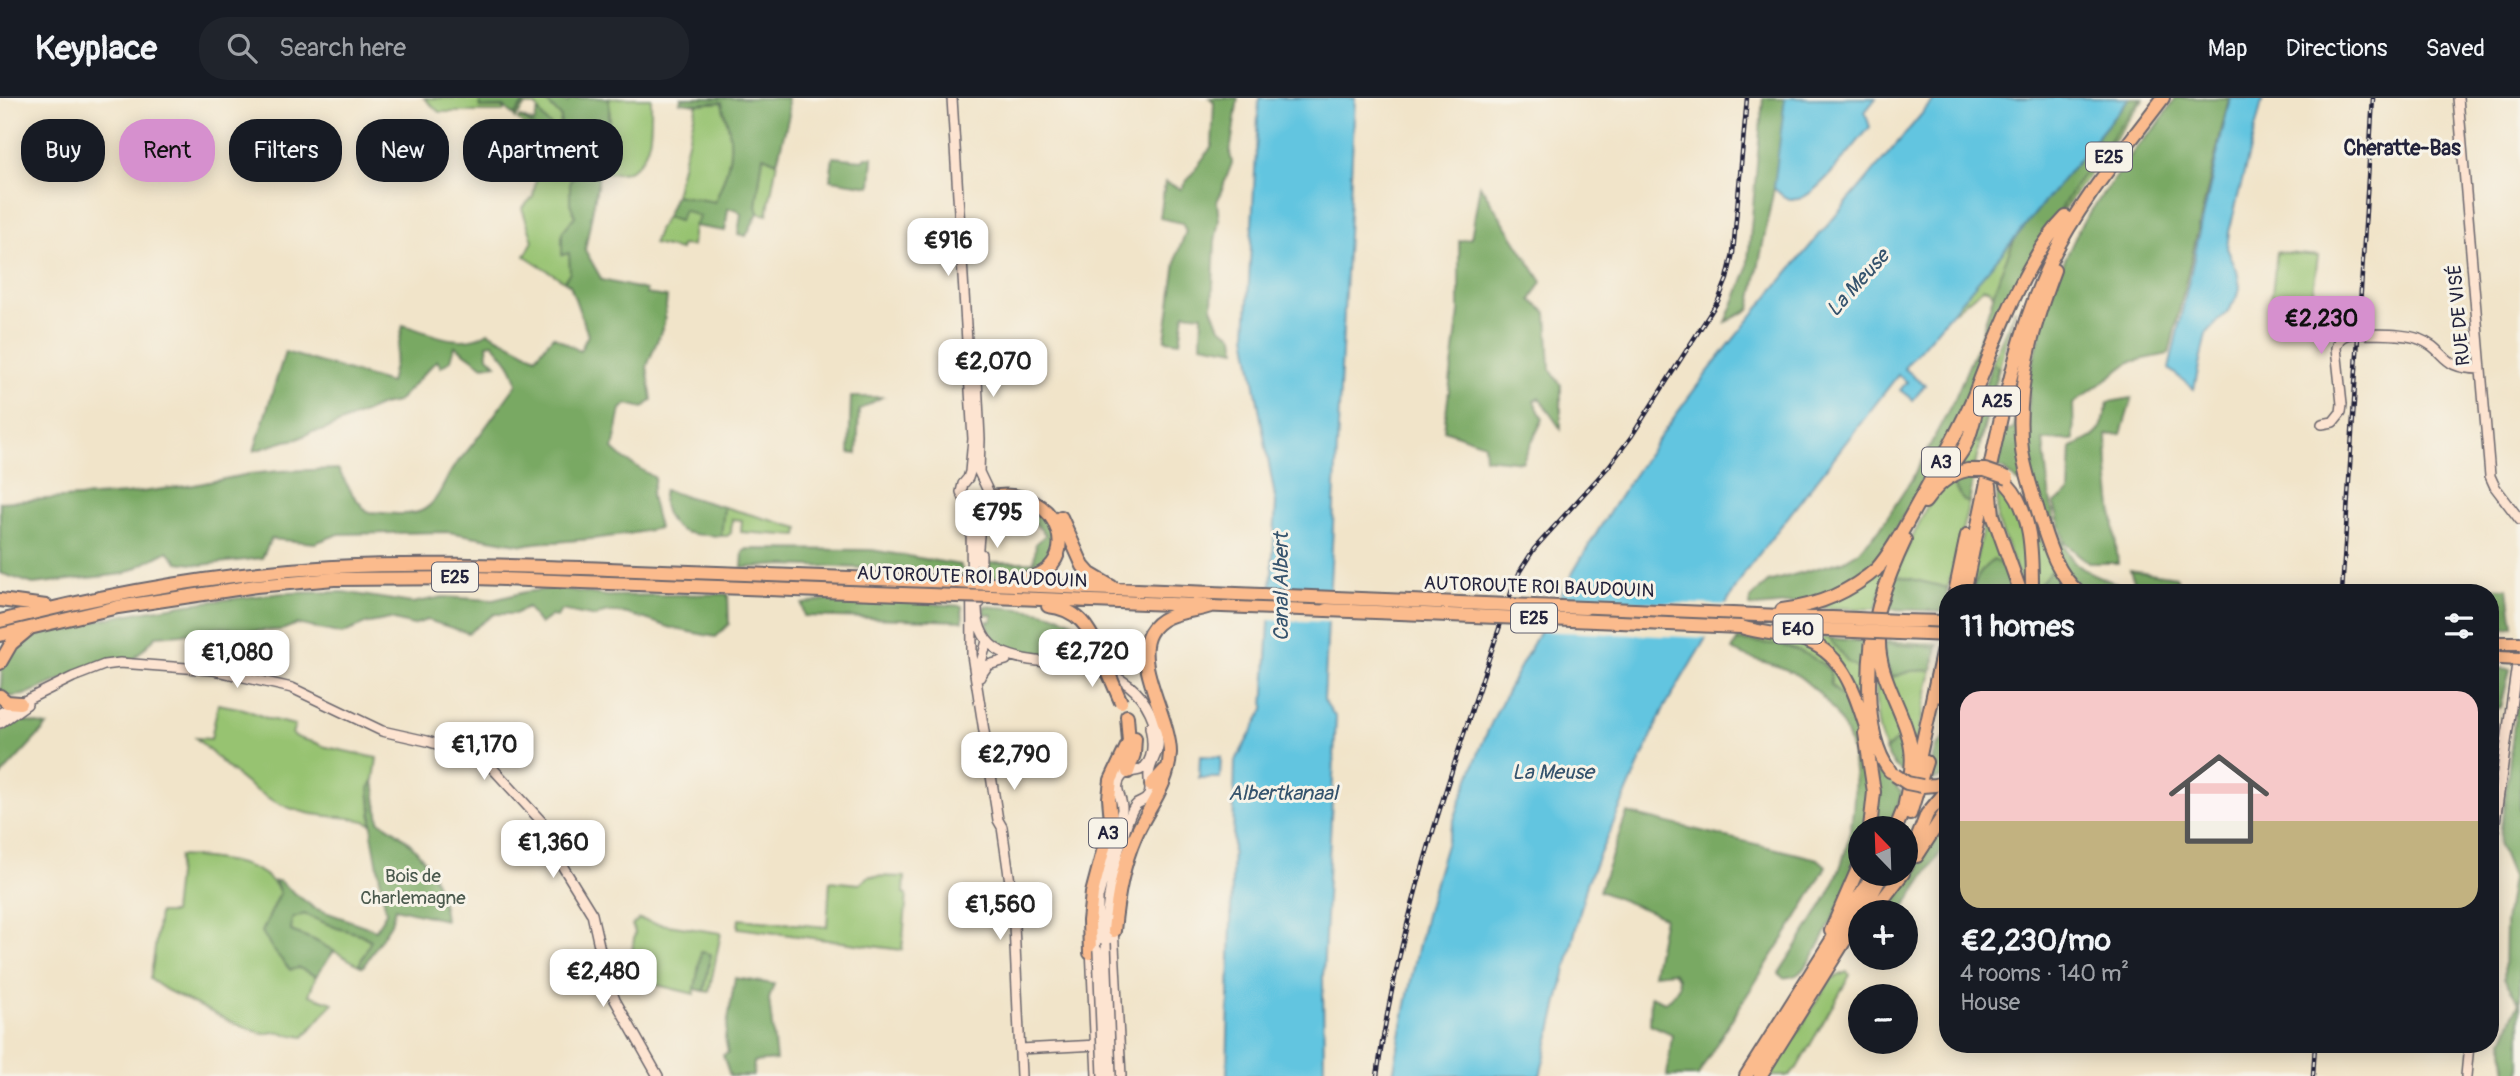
<!DOCTYPE html>
<html lang="en">
<head>
<meta charset="utf-8">
<style>
	:root { --surface:#171b24; --page:#20242c; --text:#f1f3f6; --muted:#9ea1a6; --line:#363941; --accent:#d690ce }
	body { margin:0; font-family:Pangolin,sans-serif; background:var(--page); color:var(--text); height:100vh; display:flex; flex-direction:column; font-size:26px; white-space:nowrap }
	* { box-sizing:border-box; margin:0 }
	p { font-size:23px; color:var(--muted) }
	.icon { flex:none; width:38px; height:38px; fill:none; stroke:currentColor; stroke-width:2; stroke-linecap:round; stroke-linejoin:round }
	.map { position:relative; flex:1; overflow:hidden }
	.drawer { position:absolute; left:1939px; top:486px; width:560px; height:469px; display:flex; flex-direction:column; background:var(--surface); border-radius:28px; box-shadow:0 4px 18px #0003 }
	.drawer>* { flex:none }
	.guide { position:absolute; left:21px; top:21px; width:665px; height:63px; display:flex; gap:14px }
	.needle { width:46px; rotate:337deg }
	.buttons { position:absolute; left:1848px; top:718px; display:grid; gap:14px }
	.buttons a { display:grid; place-items:center; width:70px; height:70px; border-radius:50%; background:var(--surface); box-shadow:0 4px 18px #0003; font-size:35px }
	.price { position:absolute; translate:-50% -60px; padding:0 16px; border-radius:14px; background:#fff; color:#222; font-size:23px; line-height:46px; filter:drop-shadow(0 2px 4px #0008) }
	.price::after { content:''; position:absolute; left:50%; top:42px; width:21px; height:16px; margin-left:-10px; background:inherit; clip-path:polygon(0 0,100% 0,50% 100%) }
	.price.active { background:var(--accent); color:#111 }
	ul { padding:0; list-style:none }
	li { display:grid; align-content:center; gap:14px; height:371px; padding:0 21px }
	li span { display:grid; place-items:center; height:217px; border-radius:21px; color:#555 }
	li>.icon { margin-inline-start:auto }
	span .icon { width:126px; height:126px; fill:#fffc; stroke-width:1 }
	li b { font-size:30px }
	h2 { display:flex; justify-content:space-between; align-items:center; height:84px; padding:0 21px; font-size:30px }
	.pill { padding:0 24px; border-radius:28px; background:var(--surface); box-shadow:0 4px 18px #0003; font-size:24px; line-height:63px }
	.pill.active { background:var(--accent); color:#111 }
	header { display:flex; align-items:center; gap:42px; box-sizing:border-box; height:98px; padding:0 35px; background:var(--surface); border-bottom:2px solid var(--line) }
	header strong { font-size:33px }
	nav { display:flex; gap:38px; margin-inline-start:auto; font-size:24px }
	.search { width:490px; height:63px; background:var(--page); display:flex; align-items:center; gap:18px; box-sizing:border-box; padding:0 24px; border-radius:28px; color:var(--muted); font-size:26px }
	.map>svg:first-child { display:block }
	.green { fill:#97c371; stroke:#5c7256; stroke-width:2 }
	.forest { fill:#79a963; stroke:#4e664f; stroke-width:2 }
	.water { fill:#62c5e0; stroke:#42748e; stroke-width:2 }
	.pier { fill:#f1e4c9 }
	.lines { fill:none; stroke-linecap:round; stroke-linejoin:round }
	.secondary-casing { stroke:#6a666d; stroke-width:12 }
	.highway-casing { stroke:#6a666d; stroke-width:16 }
	.secondary { stroke:#fde4d1; stroke-width:9 }
	.highway { stroke:#fbbb8d; stroke-width:12 }
	.rail-casing { stroke:#22223b; stroke-width:4.5 }
	.rail { stroke:#f7f3e8; stroke-width:2; stroke-dasharray:5; stroke-linecap:butt }
	.secondary-bridge-casing { stroke:#6a666d; stroke-width:12; stroke-linecap:butt }
	.highway-bridge-casing { stroke:#6a666d; stroke-width:16; stroke-linecap:butt }
	.secondary-bridge { stroke:#fde4d1; stroke-width:9 }
	.highway-bridge { stroke:#fbbb8d; stroke-width:12 }
	.labels { text-anchor:middle; dominant-baseline:central; stroke-width:6; stroke-linejoin:round; paint-order:stroke }
	.shield { fill:#f7f3e8; stroke:#62616f; stroke-width:2 }
	.shield-label { font-size:18px; font-weight:bold; fill:#22223b }
	.street-label { font-size:19px; fill:#22223b; stroke:#f7f3e8 }
	.park-label { font-size:19px; fill:#4b5a4e; stroke:#f7f3e8 }
	.neighbourhood-label { font-size:21px; font-weight:bold; fill:#22223b; stroke:#f7f3e8 }
	.water-label { font-size:21px; font-style:italic; fill:#35536d; stroke:#f7f3e8 }
</style>
</head>
<body>
<header>
<strong>Keyplace</strong>
<div class="search"><svg class="icon" aria-label="search" viewBox="0 0 24 24"><circle cx="10" cy="10" r="6"/><path d="M15 15l6 6"/></svg>Search here</div>
<nav><a>Map</a><a>Directions</a><a>Saved</a></nav>
</header>
<div class="map">
<svg width="2520" height="978" viewBox="0 0 2520 978">
	<rect width="100%" height="100%" fill="#f7f3e8"/>
	<filter id="ink" filterUnits="userSpaceOnUse"><feTurbulence type="fractalNoise" baseFrequency=".0143" numOctaves="2"/><feDisplacementMap in="SourceGraphic" scale="14" xChannelSelector="R" yChannelSelector="G"/><feConvolveMatrix kernelMatrix="1 2 1 2 8 2 1 2 1" color-interpolation-filters="sRGB"/></filter>
	<filter id="wash" filterUnits="userSpaceOnUse"><feTurbulence type="fractalNoise" baseFrequency=".00686" numOctaves="4" result="noise"/><feDisplacementMap in="SourceGraphic" scale="28" xChannelSelector="R" yChannelSelector="G"/><feGaussianBlur stdDeviation="1.57" result="paint"/><feColorMatrix in="noise" values="0 0 0 0 0 0 0 0 0 0 0 0 0 0 0 0 0 1.4 0 .05"/><feComposite in="paint" operator="in"/></filter>
	<g filter="url(#wash)">
		<rect width="100%" height="100%" fill="#f1e4c9"/>
		<path class="green" d="M424,0H480V10H506L502,14H439Z
			M531,0H543L561,19L560,32C549,30 541,18 536,8L525,7L515,21L514,18L525,3Z
			M609,0H651C651,14 652,29 649,43C631,117 548,44 518,22L520,19L565,44L581,39L590,31L604,36L610,21Z
			M2141,0H2144L2034,153L2079,82Z
			M722,4C723,14 728,22 729,32C734,58 725,80 715,104L675,97L697,6Z
			M542,46L580,73L570,84V105L575,118L563,157L569,155L570,174L564,183L525,158L533,143L522,110L533,99Z
			M763,58L777,64L767,117L758,115L756,108Z
			M684,112L701,119L694,128L692,148L681,147L680,152L653,146L659,130L666,119L679,123Z
			M2015,140L1993,197L1990,192L1983,190L1954,214L1952,213Z
			M2277,154L2318,158L2313,193V226H2274L2271,203Z
			M2015,211L2000,265L1975,367L1952,373L1964,358L1993,261Z
			M1950,383L1964,403L1969,404L1948,490L1895,477L1926,410Z
			M1998,383L2013,398L2025,439V495L1997,421Z
			M1988,405L2011,474L1975,482L1972,495H1969Z
			M724,409L799,430L798,438L741,434L742,422L732,421L731,435L727,438H721Z
			M2030,418L2042,443L2074,495H2034Z
			M1889,464L1876,511L1822,510L1826,506Z
			M1738,539C1754,540 1772,538 1788,542C1841,554 1860,607 1865,657L1846,603L1831,587L1830,573C1804,548 1771,545 1737,543Z
			M1809,539L1871,543L1866,611Z
			M1881,543L1938,546L1937,549L1885,546L1893,579L1911,573L1932,572L1914,655L1885,566Z
			M1876,569L1904,632L1908,678C1873,654 1875,608 1876,569Z
			M218,606L244,611L269,621L295,627L292,636C303,645 314,641 322,648L377,660L374,682L369,690L372,726C352,717 329,720 307,715C261,706 229,671 196,640L211,641Z
			M179,758C211,760 266,762 280,795L262,834L299,870L316,878L309,897L333,905L304,939L274,934L263,936L234,925L166,892L150,881C155,859 156,838 159,815H173Z
			M869,778L905,779L904,795L907,796L902,852L738,830L739,821L827,829L830,783L860,786Z
			M304,816L337,830L360,836L371,843L359,867L314,842L291,833L292,820Z
			M639,821L654,825L721,835L709,894L704,893L711,857L702,854L694,896L633,881L643,862L632,854L635,834L632,827Z
			M1847,874L1850,877L1797,970L1790,978H1770L1831,881Z"/>
		<path class="forest" d="M480,0H531L525,3L514,18L504,9L480,10Z
			M543,0H560L567,5L571,0H609V25L604,37L590,31L581,39L560,48L520,19L534,25L538,12C542,20 551,31 560,32L561,19Z
			M681,0H787L789,17L777,64L763,58L756,108L758,115L746,138L738,136L741,116L736,111H728L725,133L694,128L700,119L684,112L679,123L666,119L675,97L715,104C725,80 734,58 729,32C728,23 723,14 722,4L697,6L680,4Z
			M1210,0H1238L1230,55L1232,65L1217,104L1219,122L1215,143L1212,209L1220,229L1234,238L1236,252L1201,246L1202,217L1184,215L1180,244L1165,242L1177,157L1186,133L1182,125L1160,120L1165,84L1181,91L1212,48L1214,4Z
			M1763,0H1786L1774,90L1750,211L1726,224L1747,173Z
			M2129,0H2141L2079,82L2034,153L1969,297L1940,354L1883,453L1864,474L1833,494L1798,505L1756,509L1750,508V501L1768,484L1843,463L1858,454L1879,432L1912,381L1955,300L1978,246L2000,176L2015,140Z
			M2176,0H2229L2169,256L2130,264L2073,306L2074,342H2043C2047,376 2050,443 2078,467C2088,476 2114,484 2127,490L2136,488L2130,472L2176,479L2179,485L2222,489L2228,495H2085L2064,472L2033,385L2027,341L2030,274L2056,181L2081,127L2139,46L2158,27Z
			M833,59L863,62L866,59H873L871,88L830,82Z
			M580,73L599,78L585,152L602,182L646,192V196L667,199L664,226L647,268L652,302L643,310L627,306L621,311L613,351L624,361L655,380L651,398L659,430C629,437 598,441 567,443C553,445 539,443 524,447L448,434L339,436L315,445L271,441L262,460L201,467L178,464L168,453L124,476L33,486L0,475V404L126,396L194,387L249,376L280,373L338,371L353,397L367,414C383,414 406,419 421,413C441,404 444,379 457,365C479,341 497,312 517,286C514,267 504,259 493,245L487,246L488,258L496,266L483,268L455,248L451,262L441,269L437,262L397,304L382,307L322,333L311,334L298,341L286,343L254,353L285,254L390,285L403,227C431,235 462,252 488,234L536,259L553,238L580,253L588,237L570,187L564,183L570,174L569,155L562,157V134L575,118L570,105V83Z
			M1480,87L1542,184L1531,202L1547,215L1550,271L1561,287V331L1539,300L1534,303L1543,321L1522,364L1485,360L1484,346L1444,332L1459,214V143L1471,140Z
			M1992,264L1998,270L1980,343L1976,345L1972,342L1981,301Z
			M851,299H882L859,312L857,356L849,355Z
			M2132,300L2121,336L2107,337L2108,373L2118,465H2089L2065,445L2054,406L2069,394L2071,349C2100,338 2102,335 2108,304Z
			M2015,306L2017,308L2025,381L2018,384L2004,372L1998,369L2005,333L2014,330Z
			M1969,377L1974,378L1969,404L1964,403L1950,383Z
			M664,392L724,409L721,438C709,437 690,438 680,432C666,423 660,407 664,392Z
			M1014,408C1024,409 1036,409 1044,417C1059,430 1060,457 1043,469C1028,480 1008,479 991,478L989,464H1034L1036,445L1046,437L1029,419L1009,418L1001,426L991,425L996,415Z
			M747,451L872,452L960,467L965,477L947,473L782,467L742,470L743,454Z
			M1994,462L2005,469L2015,495H1972C1976,481 1981,469 1994,462Z
			M2053,469L2074,495H2039L2040,486Z
			M1895,477L1948,490L1944,513L1886,511Z
			M2379,486L2508,490L2513,528L2490,534V495H2373Z
			M557,490L607,498L728,496L729,526L716,539C702,536 686,534 672,530C653,525 613,505 596,519L561,512L557,519L551,518L540,526L527,509L515,516H494L468,535L427,522L413,527L390,521L365,526L342,536L297,526L282,532L254,533L216,529L182,536L156,538L134,561L99,566L24,597L9,599L1,591L2,569L14,550L35,538L74,527L134,515L188,506L284,495L343,494L412,505L443,499L493,502L525,494Z
			M840,499L962,508L963,523L804,518L802,506Z
			M984,508C1010,510 1066,511 1083,533C1089,541 1092,554 1096,563C1085,562 1075,560 1064,559C1035,556 993,560 987,523H992V517L984,516Z
			M1829,540L1867,544L1868,562L1858,570L1848,564Z
			M1737,543C1772,545 1804,547 1830,573L1831,587L1846,603L1865,657L1869,695L1865,730H1860V751L1858,760C1847,788 1820,859 1798,876C1794,879 1788,879 1783,880L1779,875C1796,848 1815,822 1830,793C1853,751 1866,666 1840,623C1831,607 1819,594 1805,583C1784,565 1755,565 1732,552Z
			M1884,546L1937,549L1932,572L1911,573L1892,579L1886,565Z
			M2490,570L2510,571L2501,609L2490,614Z
			M2520,578V978L2507,976L2503,942L2519,904L2504,881L2505,824L2512,779L2499,747Z
			M19,622L47,628L0,679V635Z
			M1948,637V678L1928,683L1935,650Z
			M1894,644H1907L1909,671L1904,675L1895,669L1885,653Z
			M1880,671L1902,695L1892,723L1884,729C1870,720 1873,685 1880,671Z
			M374,682L379,723C419,745 440,777 445,822L395,810L391,825L363,869L359,867L371,842L360,836L337,830L304,816L292,821L291,833L314,842L334,853L316,878L299,870L290,872L273,852L262,834L280,795L275,783H279L314,810L376,832L386,814L372,736V713L369,690Z
			M1627,715L1818,761L1826,768C1788,841 1737,906 1698,978H1667L1672,936L1650,926L1651,898L1665,904L1671,900L1679,888L1678,880L1673,874L1653,876L1664,819L1599,793Z
			M1948,719V743L1901,814H1881Z
			M701,854L711,856L704,893L695,891Z
			M735,880L774,886L769,901L776,962L754,964L753,978H730L723,957L728,955L725,940Z"/>
		<path class="water" d="M1259,0H1355L1324,602L1336,620L1323,878L1324,978H1227L1235,664L1264,611L1276,405L1246,237Z
			M1785,0H1876L1865,14L1870,29C1855,46 1818,97 1798,101C1787,103 1781,97 1774,90Z
			M1935,0H2129L2015,140L1904,270L1925,287L1913,302L1900,292L1907,284L1898,277L1746,473L1663,612L1587,785L1540,978H1393C1411,870 1435,765 1475,664C1493,615 1519,571 1544,526C1574,471 1606,417 1642,365C1729,236 1836,120 1935,0Z
			M2230,0H2263L2229,134L2227,150L2237,173L2240,189L2238,198L2227,214L2206,236L2194,291L2169,271Z
			M1200,658L1221,659L1220,680H1199Z"/>
		<path class="pier" d="M1267,489L1332,492L1330,524L1265,522Z
			M1554,501L1730,507L1711,540L1536,533Z"/>
	</g>
	<g filter="url(#ink)">
		<g class="lines">
			<g class="secondary-casing">
				<path id="secondary" d="M952,0L973,341L970,374L968,380L963,386L961,394L971,414L972,557L998,722L1002,729L1013,805L1021,978
					M2458,0L2490,378L2495,389L2520,422
					M2364,236C2381,237 2402,235 2419,241C2448,252 2438,271 2481,271
					M971,257L977,281L980,341L979,374L988,393L981,414L977,461
					M2322,326L2333,324L2341,314L2342,306L2336,250C2338,240 2344,236 2355,236
					M980,505L981,456
					M977,510C979,606 1127,521 1156,631C1163,654 1152,657 1149,676C1148,684 1152,689 1149,697C1146,703 1142,703 1137,706C1132,710 1129,719 1127,725C1114,764 1105,803 1106,845
					M981,577L988,567L1006,562
					M980,579V568L987,543
					M0,615L73,579L104,567L120,565L213,572L292,590L382,633L427,643L484,661L543,725L563,769L592,816L606,879L615,902L658,978
					M0,625L27,606
					M2490,760L2520,544
					M1113,829L1121,978
					M1091,850L1097,978
					M1098,853V800L1122,712C1123,698 1111,690 1123,677C1129,673 1134,674 1140,672C1155,665 1153,642 1150,629
					M1020,951L1098,947
					M2466,978L2469,947"/>
			</g>
			<g class="highway-casing">
				<path id="highway" d="M2054,172C2033,228 2015,291 2022,352C2025,375 2034,397 2040,420C2049,448 2056,474 2079,495
					M1943,378C1970,348 1970,338 1979,301
					M2007,386C2033,413 2032,460 2032,495
					M1990,387L1993,417L2021,495
					M986,400C1066,381 1088,481 1015,481
					M1925,404C1936,389 1948,376 1968,372
					M1061,419L1083,468L1090,476L1112,489
					M989,420L1001,409L1018,403
					M1875,473C1895,450 1908,422 1923,396C1941,363 1961,330 1975,295C1996,241 2025,160 2066,119
					M990,486L1212,495
					M1955,495L1967,437
					M1964,495C1976,438 1987,381 2000,324C2013,267 2026,214 2051,162C2080,103 2124,52 2163,0
					M991,499L1326,512
					M0,502L46,508
					M1048,508C1078,511 1089,529 1100,555
					M1585,510L1857,521
					M1782,512C1820,507 1850,494 1879,469
					M0,523C109,495 221,475 333,469C425,464 517,468 608,471C724,475 841,480 957,484
					M1900,523L1948,524
					M1741,529C1761,535 1781,536 1801,541C1847,554 1856,601 1870,641
					M1780,530L1854,533
					M1898,535L1925,536
					M0,537L118,509L256,488L334,481L475,480L956,498
					M1879,542C1878,581 1906,614 1911,651C1914,671 1907,692 1904,711
					M0,565L11,546L29,531
					M0,598L7,604L20,605
					M1941,598L1948,569
					M1865,635L1874,694L1870,730
					M1917,671L1948,528
					M1890,673C1861,635 1867,552 1879,508C1886,486 1895,463 1905,442
					M1128,674L1134,656L1135,640
					M1151,687L1165,672
					M1922,688L1936,687L1948,683
					M1910,716L1926,664
					M1896,730L1906,705
					M1917,758L1948,710
					M1906,769L1927,716L1948,691
					M1863,814L1883,775
					M1873,814L1903,775
					M1114,833C1117,800 1122,769 1135,739C1147,711 1169,687 1170,655C1170,620 1133,565 1150,535C1162,513 1190,515 1211,508
					M1831,833L1860,766
					M1090,855L1089,823L1092,795L1111,723L1109,700L1111,682L1129,644L1127,618
					M1746,978L1874,775
					M1760,978L1860,818"/>
			</g>
			<use href="#secondary" class="secondary"/>
			<use href="#highway" class="highway"/>
			<g class="rail-casing">
				<path id="rail" d="M2342,495L2373,0
					M1377,978C1400,812 1459,651 1512,492L1520,473L1534,451L1609,368L1631,339L1718,203L1727,181L1733,155L1747,0
					M2313,978L2315,947"/>
			</g>
			<use href="#rail" class="rail"/>
			<g class="secondary-bridge-casing">
				<path id="secondary-bridge" d="M1106,845L1111,978
					M1098,853L1103,978"/>
			</g>
			<g class="highway-bridge-casing">
				<path id="highway-bridge" d="M1968,372H1985L2008,380
					M957,484L990,486
					M1212,495L1585,510
					M956,498L991,499
					M1326,512L1741,529
					M1857,521L1900,523
					M1854,533L1898,535
					M1925,536L1948,537
					M2499,545H2520
					M1100,555L1121,604
					M2499,560L2520,561
					M1895,677L1907,685L1922,688"/>
			</g>
			<use href="#secondary-bridge" class="secondary-bridge"/>
			<use href="#highway-bridge" class="highway-bridge"/>
		</g>
	</g>
	<g class="labels">
		<g class="shield">
			<rect x="2086" y="44.5" width="46" height="29" rx="5"/>
			<rect x="1974" y="288.5" width="46" height="29" rx="5"/>
			<rect x="1922" y="349.5" width="38" height="29" rx="5"/>
			<rect x="432" y="464.5" width="46" height="29" rx="5"/>
			<rect x="1511" y="505.5" width="46" height="29" rx="5"/>
			<rect x="1773.5" y="516.5" width="49" height="29" rx="5"/>
			<rect x="1089" y="720.5" width="38" height="29" rx="5"/>
		</g>
		<g class="shield-label">
			<text x="2109" y="59">E25</text>
			<text x="1997" y="303">A25</text>
			<text x="1941" y="364">A3</text>
			<text x="455" y="479">E25</text>
			<text x="1534" y="520">E25</text>
			<text x="1798" y="531">E40</text>
			<text x="1108" y="735">A3</text>
		</g>
		<g class="street-label">
			<text transform="translate(2459 217) rotate(-95)">RUE DE VISÉ</text>
			<text transform="translate(972 479) rotate(2)">AUTOROUTE ROI BAUDOUIN</text>
			<text transform="translate(1539 489) rotate(2)">AUTOROUTE ROI BAUDOUIN</text>
		</g>
		<g class="park-label">
			<text x="413" y="778">Bois de<tspan x="413" dy="22">Charlemagne</tspan></text>
		</g>
		<g class="neighbourhood-label">
			<text x="2402" y="50">Cheratte-Bas</text>
		</g>
		<g class="water-label">
			<text transform="translate(1858 185) rotate(-48)">La Meuse</text>
			<text transform="translate(1281 489) rotate(-90)">Canal Albert</text>
			<text x="1553" y="674">La Meuse</text>
			<text x="1283" y="695">Albertkanaal</text>
		</g>
	</g>
</svg>
<div class="buttons">
<a><svg class="needle" viewBox="-14 -14 28 28"><path d="M0-13l5 13h-10z" fill="#e53935"/><path d="M0 13l5-13h-10z" fill="#9ea1a6"/></svg></a>
<a>+</a>
<a>−</a>
</div>
<b class="price" style="left:948px;top:180px">€916</b>
<b class="price active" style="left:2321px;top:258px">€2,230</b>
<b class="price" style="left:993px;top:301px">€2,070</b>
<b class="price" style="left:997px;top:452px">€795</b>
<b class="price" style="left:1092px;top:591px">€2,720</b>
<b class="price" style="left:237px;top:592px">€1,080</b>
<b class="price" style="left:484px;top:684px">€1,170</b>
<b class="price" style="left:1014px;top:694px">€2,790</b>
<b class="price" style="left:553px;top:782px">€1,360</b>
<b class="price" style="left:1000px;top:844px">€1,560</b>
<b class="price" style="left:603px;top:911px">€2,480</b>
<div class="guide">
<a class="pill">Buy</a>
<a class="pill active">Rent</a>
<a class="pill">Filters</a>
<a class="pill">New</a>
<a class="pill">Apartment</a>
</div>
<section class="drawer">
<h2>11 homes<svg class="icon" aria-label="filters" viewBox="0 0 24 24"><path d="M4 7h16M4 17h16"/><circle cx="9" cy="7" r="2"/><circle cx="15" cy="17" r="2"/></svg></h2>
<ul>
<li><span style="background:linear-gradient(#f6c9c9 60%,#c2b280 0)"><svg class="icon" aria-label="home" viewBox="0 0 24 24"><path d="M3 11l9-7 9 7M6 9v11h12V9"/></svg></span><div><b>€2,230/mo</b><p>4 rooms · 140 m²</p><p>House</p></div></li>
</ul>
</section>
</div>
</body>
</html>
